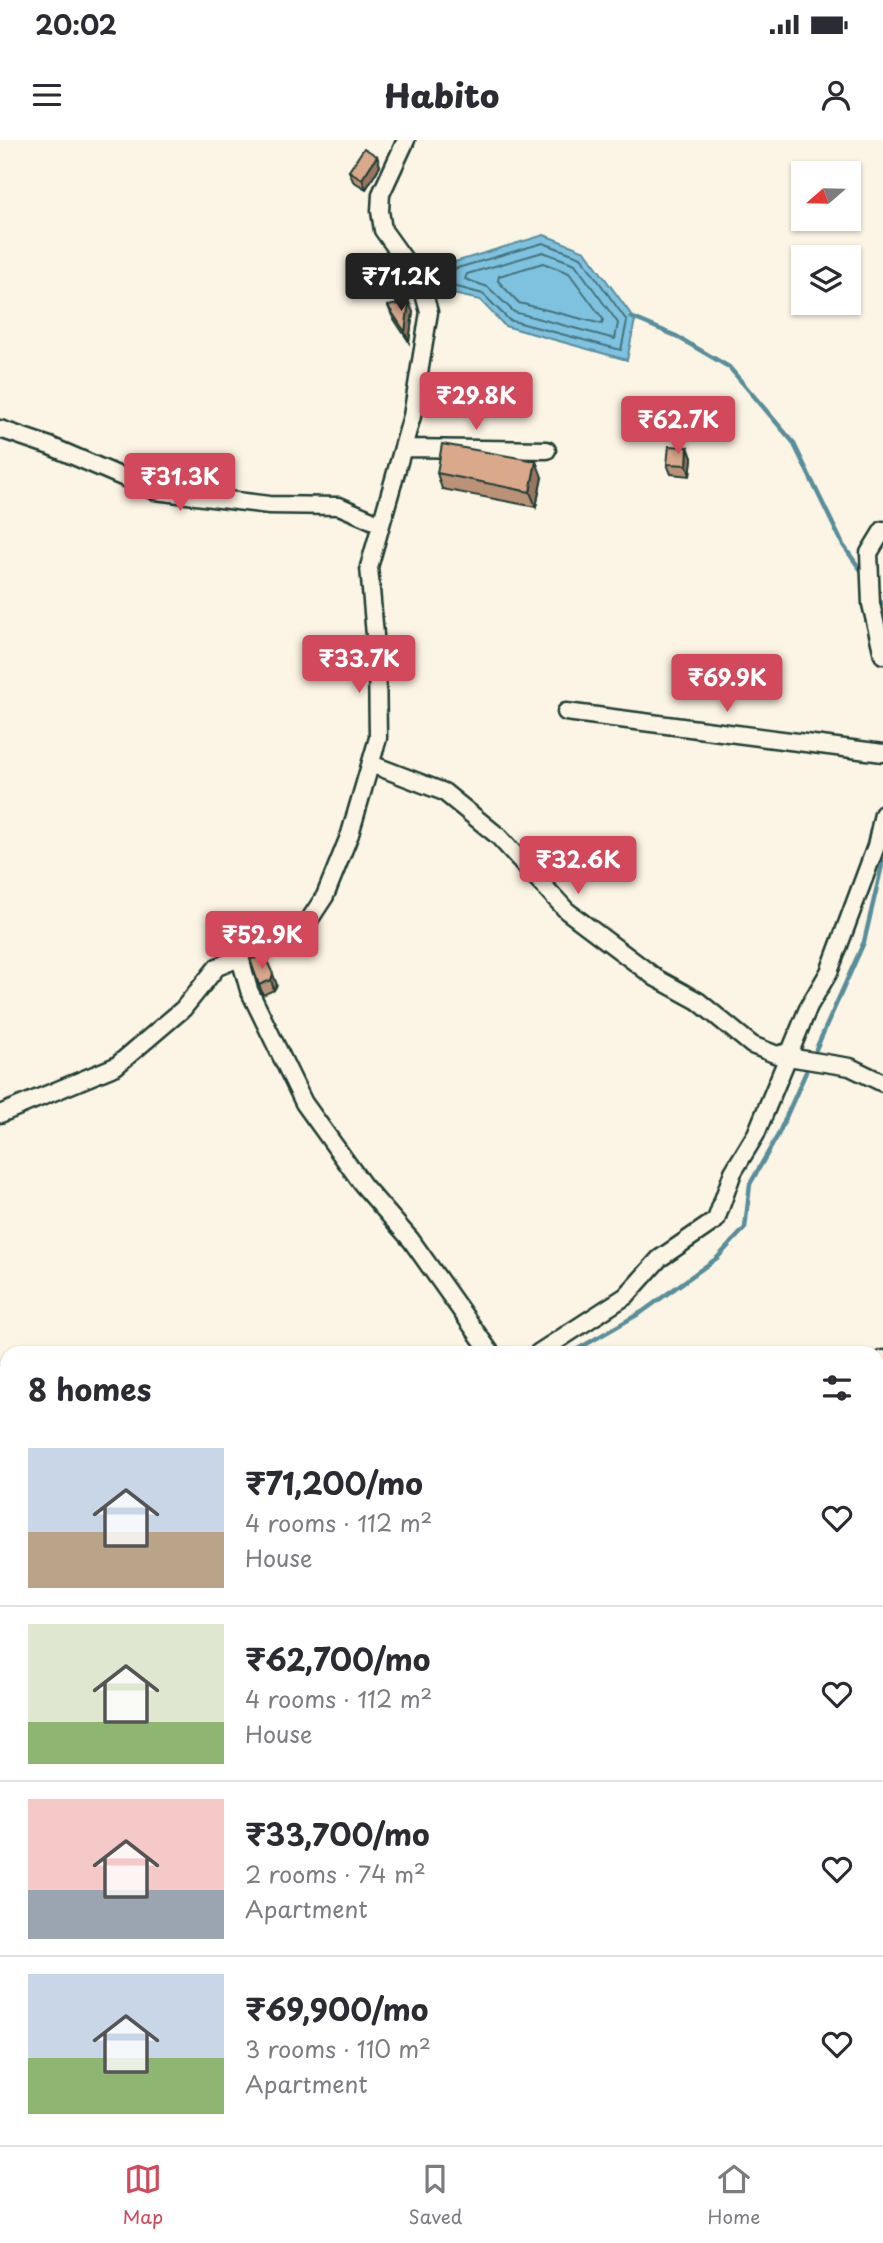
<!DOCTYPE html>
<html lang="en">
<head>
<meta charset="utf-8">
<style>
	:root { --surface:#fff; --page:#f7f7f7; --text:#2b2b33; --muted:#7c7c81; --line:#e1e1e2; --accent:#d1495b }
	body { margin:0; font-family:"Playpen Sans",sans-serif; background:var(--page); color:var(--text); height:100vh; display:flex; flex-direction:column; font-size:26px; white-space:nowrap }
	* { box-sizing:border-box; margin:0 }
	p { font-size:23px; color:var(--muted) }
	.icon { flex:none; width:38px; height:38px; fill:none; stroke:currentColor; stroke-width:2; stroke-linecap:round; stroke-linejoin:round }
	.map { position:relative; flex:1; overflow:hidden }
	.drawer { position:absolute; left:0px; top:1206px; width:884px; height:800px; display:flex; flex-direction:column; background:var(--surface); border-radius:21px 21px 0 0; box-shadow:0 2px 5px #0004 }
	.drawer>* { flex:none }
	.needle { width:46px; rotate:250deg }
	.tools { position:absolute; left:791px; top:21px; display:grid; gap:14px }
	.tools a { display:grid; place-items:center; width:70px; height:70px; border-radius:0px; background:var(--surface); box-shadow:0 2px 5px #0004; font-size:35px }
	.price { position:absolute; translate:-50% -60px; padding:0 16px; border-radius:7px; background:var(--accent); color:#fff; font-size:23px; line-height:46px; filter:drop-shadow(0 2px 4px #0008) }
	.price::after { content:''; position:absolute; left:50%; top:42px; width:21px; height:16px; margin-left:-10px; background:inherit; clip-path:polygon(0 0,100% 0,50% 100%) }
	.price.selected { background:#222; color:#fff }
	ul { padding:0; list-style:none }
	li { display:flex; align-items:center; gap:21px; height:175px; padding:0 28px }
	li+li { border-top:2px solid var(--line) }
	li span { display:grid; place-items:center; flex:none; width:196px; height:140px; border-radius:0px; color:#555 }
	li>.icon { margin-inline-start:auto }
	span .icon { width:84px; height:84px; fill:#fffc; stroke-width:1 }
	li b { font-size:30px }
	h2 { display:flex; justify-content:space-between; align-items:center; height:84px; padding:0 28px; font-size:30px }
	.status { display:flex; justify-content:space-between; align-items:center; height:49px; padding:0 35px; background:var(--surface); direction:ltr }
	.status svg { height:19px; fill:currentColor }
	header { display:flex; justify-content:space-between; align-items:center; height:91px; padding:0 28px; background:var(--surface); font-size:32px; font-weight:800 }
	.menu { display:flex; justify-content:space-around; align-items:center; height:98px; border-top:2px solid var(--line); background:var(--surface); font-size:19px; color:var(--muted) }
	.menu a { display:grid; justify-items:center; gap:4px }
	.menu .selected { color:var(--accent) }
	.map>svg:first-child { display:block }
	.water { fill:#7fc2e0; stroke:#598d9b; stroke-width:2 }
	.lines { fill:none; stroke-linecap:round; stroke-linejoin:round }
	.shore { stroke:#457279; stroke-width:2 }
	.stream { stroke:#598d9b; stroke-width:4.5 }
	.street-casing { stroke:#1f3d34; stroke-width:21 }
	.street { stroke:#fcf5e5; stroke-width:16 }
	.wall { fill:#bb9178; stroke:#1f3d34; stroke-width:2 }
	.shaded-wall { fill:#997662; stroke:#1f3d34; stroke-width:2 }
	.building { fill:#daa98c; stroke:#1f3d34; stroke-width:2 }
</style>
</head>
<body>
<div class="status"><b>20:02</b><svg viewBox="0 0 49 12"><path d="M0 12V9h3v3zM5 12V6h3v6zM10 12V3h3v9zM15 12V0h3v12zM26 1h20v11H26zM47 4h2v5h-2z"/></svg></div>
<header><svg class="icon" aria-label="menu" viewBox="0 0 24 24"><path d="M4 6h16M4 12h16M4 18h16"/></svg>Habito<svg class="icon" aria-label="person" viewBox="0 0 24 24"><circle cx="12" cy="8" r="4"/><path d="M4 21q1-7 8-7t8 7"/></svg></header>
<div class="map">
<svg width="883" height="2005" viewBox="0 0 883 2005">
	<rect width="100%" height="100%" fill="#fcf5e5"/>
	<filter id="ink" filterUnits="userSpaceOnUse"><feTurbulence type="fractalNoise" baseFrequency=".0143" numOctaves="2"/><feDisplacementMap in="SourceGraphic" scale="14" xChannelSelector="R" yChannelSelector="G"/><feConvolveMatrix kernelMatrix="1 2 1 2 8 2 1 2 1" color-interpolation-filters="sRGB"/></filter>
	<g filter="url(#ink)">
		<path class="water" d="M544,95L585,111L635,180L627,220L505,186L480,160L430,149L425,131Z
			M883,1433V1468L877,1461V1437Z"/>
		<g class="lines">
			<path class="shore" d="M543,103L581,117L627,181L621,210L509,180L483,154L435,141L437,134Z
				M543,112L575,124L618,183L615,199L514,172L488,147L465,139L467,134Z
				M543,123L569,133L603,179L602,184L519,163L498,141L499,136Z"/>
			<path class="stream" d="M631,177L676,196L729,227L793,302L843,405L860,429
				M881,462L883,464
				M816,909L864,802L883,721
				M571,1213L642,1172L717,1118L745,1088L750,1044L778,995L806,932
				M0,1227L7,1232"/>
			<g class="street-casing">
				<path id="street" d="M0,289L50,306L155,351L269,365L339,366L381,384
					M403,308L547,310
					M883,390L869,413L871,464L883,515
					M566,572L883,613
					M371,624L444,652L498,696L567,771L656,838L698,861L752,905L777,915L792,911
					M240,818L249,850L304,963L363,1045L411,1100L491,1213
					M782,916L850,927L883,943
					M0,974L116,926L183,869L217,827L300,794L325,756L350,694L378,598L377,518L369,427L412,276L429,172L421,143L383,90L380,71L381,54L406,0
					M538,1213L626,1156L659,1119L716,1080L733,1032L756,994L809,866L829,832L876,706L883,674
					M877,1223L883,1219
					M877,1555L883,1554
					M877,1766L883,1763
					M877,1817L883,1832
					M0,1882L7,1879
					M877,1917L883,1915
					M574,2005L583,1998"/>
			</g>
			<use href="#street" class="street"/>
		</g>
		<path class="wall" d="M377,16L380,26L366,49L353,41L349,31Z
			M388,166L413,172L409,202L392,176Z
			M688,307L692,318L690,336L671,334L667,324Z
			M437,333L542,337L536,367L442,349Z
			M250,819L277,845L274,850L263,855Z"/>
		<path class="shaded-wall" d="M377,16L380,26L366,49L362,39Z
			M409,162L413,172L409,202L405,192Z
			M688,307L692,318L690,336L687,325Z
			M536,321L542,337L536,367L530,352Z
			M273,834L277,845L274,850L271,840Z"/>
		<path class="building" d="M364,8L377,16L362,39L349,31Z
			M409,162L405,192L388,166Z
			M442,304L536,321L530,352L437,333Z
			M669,306L688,307L687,325L667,324Z
			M257,818L268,823L273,834L271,840L259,845L250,819Z"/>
	</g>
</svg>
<div class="tools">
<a><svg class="needle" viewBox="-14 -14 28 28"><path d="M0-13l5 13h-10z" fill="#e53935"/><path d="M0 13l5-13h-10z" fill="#7c7c81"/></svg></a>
<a><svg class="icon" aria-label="layers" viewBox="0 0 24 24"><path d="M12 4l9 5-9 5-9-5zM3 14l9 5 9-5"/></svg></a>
</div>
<b class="price selected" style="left:401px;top:173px">₹71.2K</b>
<b class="price" style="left:476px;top:292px">₹29.8K</b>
<b class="price" style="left:678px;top:316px">₹62.7K</b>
<b class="price" style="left:180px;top:373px">₹31.3K</b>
<b class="price" style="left:359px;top:555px">₹33.7K</b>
<b class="price" style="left:727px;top:574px">₹69.9K</b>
<b class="price" style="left:578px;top:756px">₹32.6K</b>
<b class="price" style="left:262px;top:831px">₹52.9K</b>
<section class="drawer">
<h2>8 homes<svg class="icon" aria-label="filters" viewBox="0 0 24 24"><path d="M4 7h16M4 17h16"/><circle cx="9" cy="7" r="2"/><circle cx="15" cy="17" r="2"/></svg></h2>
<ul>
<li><span style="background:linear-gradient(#c9d6e8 60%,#b9a48a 0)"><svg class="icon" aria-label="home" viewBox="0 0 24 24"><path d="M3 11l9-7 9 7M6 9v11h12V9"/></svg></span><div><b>₹71,200/mo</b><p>4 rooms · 112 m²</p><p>House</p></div><svg class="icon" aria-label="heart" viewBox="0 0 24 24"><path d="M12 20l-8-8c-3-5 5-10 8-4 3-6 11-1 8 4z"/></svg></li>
<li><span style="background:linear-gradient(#dfe7d0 70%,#8fb573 0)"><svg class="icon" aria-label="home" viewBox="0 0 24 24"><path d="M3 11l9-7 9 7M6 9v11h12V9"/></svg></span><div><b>₹62,700/mo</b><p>4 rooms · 112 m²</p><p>House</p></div><svg class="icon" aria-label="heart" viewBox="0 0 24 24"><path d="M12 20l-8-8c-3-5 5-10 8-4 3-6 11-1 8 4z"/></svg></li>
<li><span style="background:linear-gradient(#f6c9c9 65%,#9aa5b1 0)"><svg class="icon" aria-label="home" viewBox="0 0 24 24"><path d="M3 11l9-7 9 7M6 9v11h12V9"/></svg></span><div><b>₹33,700/mo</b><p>2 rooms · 74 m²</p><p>Apartment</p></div><svg class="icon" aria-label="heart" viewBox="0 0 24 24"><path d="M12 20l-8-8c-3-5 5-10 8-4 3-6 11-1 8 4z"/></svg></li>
<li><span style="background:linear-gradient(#c9d6e8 60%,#8fb573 0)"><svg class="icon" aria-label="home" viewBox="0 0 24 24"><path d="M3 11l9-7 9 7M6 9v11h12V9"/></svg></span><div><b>₹69,900/mo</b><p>3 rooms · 110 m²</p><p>Apartment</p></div><svg class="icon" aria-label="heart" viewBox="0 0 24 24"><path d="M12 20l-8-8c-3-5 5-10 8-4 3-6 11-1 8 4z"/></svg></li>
</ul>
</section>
</div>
<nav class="menu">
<a class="selected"><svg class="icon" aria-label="map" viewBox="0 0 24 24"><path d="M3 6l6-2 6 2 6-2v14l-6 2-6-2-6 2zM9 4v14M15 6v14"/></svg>Map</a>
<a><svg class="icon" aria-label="saved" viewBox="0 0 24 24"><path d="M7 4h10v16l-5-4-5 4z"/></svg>Saved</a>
<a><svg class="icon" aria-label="home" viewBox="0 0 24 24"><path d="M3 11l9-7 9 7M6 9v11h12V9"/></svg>Home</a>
</nav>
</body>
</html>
